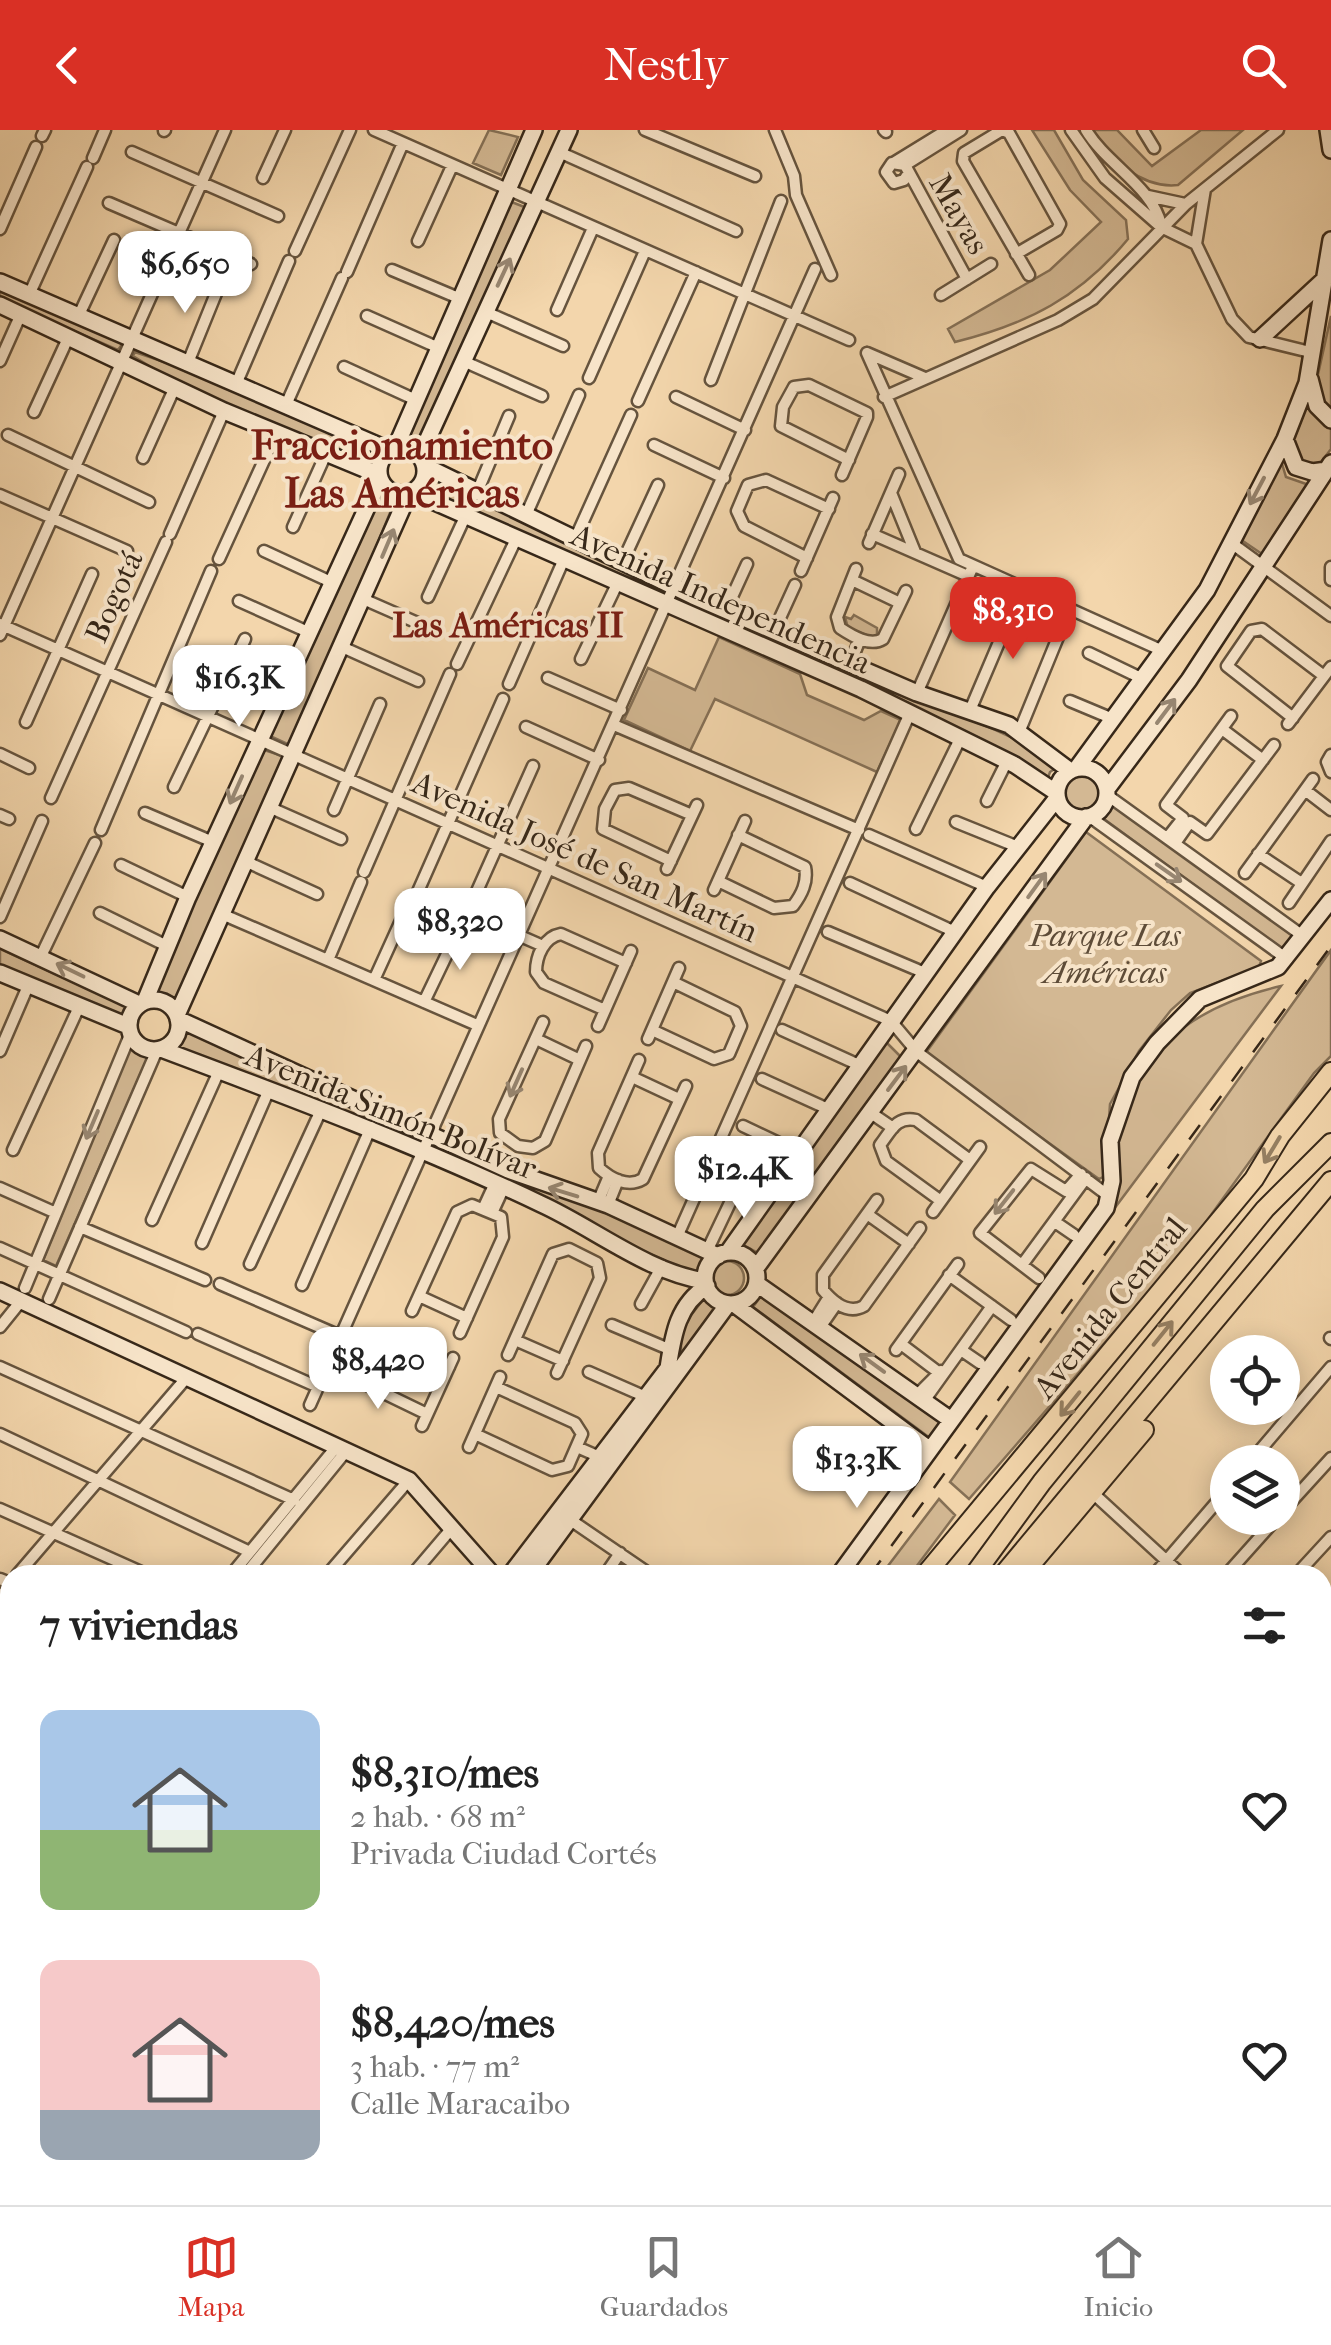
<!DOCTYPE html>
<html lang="es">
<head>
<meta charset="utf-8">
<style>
	:root { --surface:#fff; --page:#f2f2f2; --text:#222; --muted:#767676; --line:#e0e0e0; --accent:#d93025 }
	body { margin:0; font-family:"IM FELL French Canon",serif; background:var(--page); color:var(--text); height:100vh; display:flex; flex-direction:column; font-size:38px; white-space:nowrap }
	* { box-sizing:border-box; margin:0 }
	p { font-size:32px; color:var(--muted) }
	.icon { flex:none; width:55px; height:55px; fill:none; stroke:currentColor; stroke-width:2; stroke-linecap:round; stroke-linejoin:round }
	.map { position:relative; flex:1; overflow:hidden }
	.details { position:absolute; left:0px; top:1435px; width:1332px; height:640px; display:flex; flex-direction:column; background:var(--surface); border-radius:30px 30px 0 0; box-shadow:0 5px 25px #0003 }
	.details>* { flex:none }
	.controls { position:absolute; left:1210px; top:1205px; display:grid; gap:20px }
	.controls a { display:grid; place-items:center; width:90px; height:90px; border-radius:50%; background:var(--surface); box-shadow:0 5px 25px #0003; font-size:50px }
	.price { position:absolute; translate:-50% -85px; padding:0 22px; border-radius:20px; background:#fff; color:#222; font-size:32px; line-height:65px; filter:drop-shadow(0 2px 5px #0008) }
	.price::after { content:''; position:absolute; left:50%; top:60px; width:30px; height:22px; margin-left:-15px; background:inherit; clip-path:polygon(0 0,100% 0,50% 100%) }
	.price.active { background:var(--accent); color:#fff }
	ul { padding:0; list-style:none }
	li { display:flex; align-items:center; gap:30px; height:250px; padding:0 40px }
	li span { display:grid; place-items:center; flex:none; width:280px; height:200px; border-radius:20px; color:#555 }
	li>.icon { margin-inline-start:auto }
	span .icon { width:120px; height:120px; fill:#fffc; stroke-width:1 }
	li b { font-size:42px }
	h2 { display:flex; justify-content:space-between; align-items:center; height:120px; padding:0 40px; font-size:42px }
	header { display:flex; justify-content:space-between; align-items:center; height:130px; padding:0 40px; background:var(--accent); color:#fff; font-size:45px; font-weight:600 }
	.dock { display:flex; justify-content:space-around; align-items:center; height:140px; border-top:2px solid var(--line); background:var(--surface); font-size:28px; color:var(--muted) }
	.dock a { display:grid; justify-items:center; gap:5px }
	.dock .active { color:var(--accent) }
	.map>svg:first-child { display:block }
	.green { fill:#d3b893; stroke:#857056; stroke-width:2.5 }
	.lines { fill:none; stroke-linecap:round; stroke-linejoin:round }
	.street-casing { stroke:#66543e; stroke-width:15 }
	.secondary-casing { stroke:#372819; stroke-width:20 }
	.highway-casing { stroke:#372819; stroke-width:22 }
	.street { stroke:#f7e4c9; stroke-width:10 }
	.secondary { stroke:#f7e4c9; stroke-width:15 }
	.highway { stroke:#f3d6ac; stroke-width:18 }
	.rail { stroke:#372819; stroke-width:2.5; stroke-dasharray:18 18; stroke-linecap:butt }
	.oneway { stroke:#978671 }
	.oneway2 { stroke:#957f62 }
	.labels { text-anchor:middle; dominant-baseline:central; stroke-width:8; stroke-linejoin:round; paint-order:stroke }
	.street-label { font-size:32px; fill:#372819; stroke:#f7e4c9 }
	.park-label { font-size:32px; font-style:italic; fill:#5e4c38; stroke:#f7e4c9 }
	.neighbourhood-label { font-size:35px; font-weight:bold; fill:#7a1f14; stroke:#f7e4c9 }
	.district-label { font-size:42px; font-weight:bold; fill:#7a1f14; stroke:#f7e4c9 }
</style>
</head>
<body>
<header><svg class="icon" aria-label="back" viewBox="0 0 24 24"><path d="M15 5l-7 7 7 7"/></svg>Nestly<svg class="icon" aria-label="search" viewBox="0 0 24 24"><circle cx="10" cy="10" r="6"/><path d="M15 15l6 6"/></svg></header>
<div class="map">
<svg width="1331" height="2075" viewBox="0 0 1331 2075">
	<rect width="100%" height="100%" fill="#f3d6ac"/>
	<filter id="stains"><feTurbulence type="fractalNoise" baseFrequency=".002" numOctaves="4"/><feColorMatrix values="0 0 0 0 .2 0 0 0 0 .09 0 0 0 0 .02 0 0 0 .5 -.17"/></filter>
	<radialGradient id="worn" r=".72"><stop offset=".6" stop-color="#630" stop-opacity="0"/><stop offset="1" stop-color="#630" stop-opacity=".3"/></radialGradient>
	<path class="green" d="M489,0L518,7L501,45L473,33Z
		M1032,0H1054L1083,50L1126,90L1128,109C1080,167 1028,194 955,212L948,199L1050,140L1101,92L1070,60Z
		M1093,0H1117L1152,36L1201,0H1243L1178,55C1142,59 1109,29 1093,0Z
		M509,71L527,78L419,315L406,310Z
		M0,158L123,213L118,220L0,169Z
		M1331,186V319L1316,339L1303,340L1289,322L1317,249Z
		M135,222L225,253L380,322L371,337L177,253L133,226Z
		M1280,327L1286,347L1309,355L1262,424L1237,407Z
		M432,344L592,427L668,458L664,466L423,363Z
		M375,371L394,373L294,617L270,606Z
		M682,467C750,496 817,530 885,559C946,584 1006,596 1059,636L1050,642L1046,653L681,473Z
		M854,485L877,498V509L848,498L845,487L851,489Z
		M719,507L800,544L807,565L864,590L881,581L901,590L877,642L715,569L690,621L624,590L648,538L695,560Z
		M261,619L286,627L177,870L155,860Z
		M1062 663a19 19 0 1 1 38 0a19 19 0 1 1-38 0Z
		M1115,673L1298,807L1287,823L1104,689Z
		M1086,702L1261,831L1259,837L1190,863L1171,880L1139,921L1110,974L1105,1046L1099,1049L925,924Z
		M0,819L128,877L123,895L0,838Z
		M1331,820V926L1314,943L1187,1118L969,1369L950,1352Z
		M1281,856L1111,1083C1118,1051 1113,1016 1123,985C1148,907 1207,873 1281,856Z
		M183,896L260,931L419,1014L173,918Z
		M885,911L902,928L760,1124L740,1113Z
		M130,918L148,927L56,1136L43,1130Z
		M435,1014C525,1052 617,1085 706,1126L699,1146L590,1097L549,1070L433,1019Z
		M710 1148a17 17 0 1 1 34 0a17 17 0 1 1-34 0Z
		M764,1162L941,1293L930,1308L753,1177Z
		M706,1166L723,1177L681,1229V1198Z
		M939,1369L955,1385L910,1445H881Z"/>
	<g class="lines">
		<g class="street-casing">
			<path id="street" d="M374,0L849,210
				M645,0L755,46
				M775,0L794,46L796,65L831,145
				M884,0L886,2
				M1071,0L1105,48L1161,97L1196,114
				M1086,0C1106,34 1153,57 1161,95
				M1143,0L1154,18
				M164,1L165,0
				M42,6L45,0
				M132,22L278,86
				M559,22L736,101
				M93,28L105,0
				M895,32L947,0
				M905,35L961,0
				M908,44L904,50L894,53L886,42L892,33L905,35L967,149
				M263,48L285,0
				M1205,59L1196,114L1232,189L1249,207L1314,223
				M1148,66L1185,74
				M109,73L251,134
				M0,99L36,17
				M418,111L452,36
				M295,121L350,0
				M1016,124L1057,100L1060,94L1009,3L1002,0L964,23L963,31L1029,145
				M392,140L461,169
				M347,142L403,13
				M29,165L87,37
				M941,165L991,134
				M557,180L593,98
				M486,182L563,216
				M367,186L439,218
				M78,187L114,110
				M867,223L959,429L1163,521
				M867,223L925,248
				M0,231L21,184
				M463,231L542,266
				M187,235L217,161
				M344,237L416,270
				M589,248L645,121
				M711,250L781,71
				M237,252L289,131
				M676,267L745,300
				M884,267L1058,190L1093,169L1186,74L1278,0
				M638,271L696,142
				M286,275L342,148
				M34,282L69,206
				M8,305L149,372
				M654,315L724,348
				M143,328L175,257
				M842,345L867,287V283L809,255L794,257L783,277L781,296L849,330
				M478,360L509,286
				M891,363L915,422
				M0,365L127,421
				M527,383L579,265
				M293,397L325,326
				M170,404L224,281
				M872,404L968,446
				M576,407L631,285
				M1230,412L1331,486
				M869,413L899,344
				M264,421L331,452
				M807,428L744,396L737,381L748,355L766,350L829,379
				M219,429L276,304
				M622,433L658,355
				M1331,437V450
				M856,439L837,487L840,498C852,506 870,517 883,509L906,461
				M801,441L833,368
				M852,450L900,473
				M428,467L465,387
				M363,469L436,501
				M239,471L308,502
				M726,480L747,434
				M0,494L891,891L917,922L1110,1067
				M774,501L795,455
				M0,505L225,0
				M342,517L418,551
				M1089,523L1143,549
				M581,529L618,452
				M457,534L516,409
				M850,534L860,509
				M548,548L621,580
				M509,554L564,429
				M917,563L973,436
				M1070,571L1113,589
				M971,578L1017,470
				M1293,588L1227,536L1251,501L1262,499L1324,546
				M26,592L92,444
				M1288,594L1331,537
				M614,595L859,700
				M526,597L599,630
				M1222,599L1263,630
				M1020,600L1065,490
				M0,624L29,638
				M1331,625L1327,632L1331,642
				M174,657L245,509
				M1305,660L1331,680
				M1107,665L1303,806
				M51,668L166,412
				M987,671L1007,631
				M271,678L341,709
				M334,680L380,574
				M145,683L213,712
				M0,685L9,689
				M1090,687L1287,829
				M956,692L1018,717
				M916,699L960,609
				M101,700L211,441
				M869,705L987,757
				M1168,707L1183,688L1166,675L1231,586
				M1176,712L1190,692L1207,704L1274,615
				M1258,724L1300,752
				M671,731L603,699L605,679L615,660L629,658L692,685
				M247,732L317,764
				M121,735L188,767
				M667,739L697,675
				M364,742L450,544
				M1245,743L1313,649
				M718,751L774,778L793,776C802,764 808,752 805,737L738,705
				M850,753L955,802
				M714,760L745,691
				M416,766L503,569
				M1289,773L1331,711
				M100,783L167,816
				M224,785L477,895
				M0,787L42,691
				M465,788L533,636
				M828,802L925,843
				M518,805L543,816
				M41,826L95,713
				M328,830L361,752
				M374,850L409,773
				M424,872L460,797
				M605,880L544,853L536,842C536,826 544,807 561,804L626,833
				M543,892L499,989L500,1003L518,1016L533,1018L545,1011L586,916
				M598,896L631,821
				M652,900L714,929L729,924L741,896L735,882L673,852
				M782,900L859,935
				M536,909L580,930
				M648,909L679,838
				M0,921L28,856
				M639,930L598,1023L599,1038C611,1049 628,1058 643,1049L686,956
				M632,947L679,969
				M762,949L828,979
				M871,983L893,998
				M743,996L798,1022
				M13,1020L78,879
				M724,1048L754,1061
				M0,1058L56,1083
				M877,1070L823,1145V1160C833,1172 848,1185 864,1176L920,1098
				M941,1071L886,1031L880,1015C891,1001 896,986 916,990L970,1030
				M598,1072L609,1046
				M608,1075L618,1050
				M483,1079L495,1053
				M933,1082L980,1017
				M492,1083L504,1057
				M867,1084L909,1114
				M152,1090L219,941
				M1055,1092L1074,1105
				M80,1097L205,1150
				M677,1107L910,583
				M202,1113L268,962
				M0,1118L186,1202
				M707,1121L739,1054
				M250,1134L322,978
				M1022,1135L1086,1048
				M949,1145L1011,1190
				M1039,1148L980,1103L1031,1039L1066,1061L1081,1044
				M220,1154L340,1206
				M302,1155L371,997
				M25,1158L130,905
				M419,1166L467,1188
				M49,1169L157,920
				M641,1174L662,1136
				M412,1181L457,1082L472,1075L501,1087L503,1107L460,1203
				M814,1191L829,1167
				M612,1195L671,1220
				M821,1196L837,1173
				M0,1197L21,1171
				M198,1204L318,1257
				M1330,1208L1331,1209
				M338,1210L363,1222
				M515,1210L563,1231
				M901,1214L942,1245
				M335,1218L360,1230
				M896,1220L958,1134
				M961,1220L980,1233
				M508,1225L553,1124L569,1119L597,1133L600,1148L557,1243
				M0,1237L294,1370
				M589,1242L646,1267
				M917,1265L941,1241
				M924,1271L992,1176
				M310,1275L815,139
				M427,1284L363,1253L356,1238C361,1227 365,1212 376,1206L449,1237
				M422,1296L453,1228
				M0,1304L250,1422
				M475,1304L552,1340L568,1336L582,1304L575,1293L496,1257
				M469,1317L500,1247
				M577,1317L602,1328
				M1250,1332L1331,1237
				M1095,1365L1182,1445
				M0,1379L148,1445
				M1282,1382L1331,1328
				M572,1391L651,1445
				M17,1445L188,1246
				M231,1445L337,1316
				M245,1445L347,1320
				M327,1445L409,1350
				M412,1445L452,1398
				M605,1445L620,1423
				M1154,1445L1228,1359
				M1226,1445L1277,1388
				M1296,1445L1331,1407
				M0,1449L10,1453
				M0,1464L10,1469
				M0,1516L10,1505
				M0,1611L10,1599
				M0,1635L10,1623
				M0,1699L10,1707
				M1322,1736L1331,1727
				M0,1780L10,1789
				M1322,1815L1331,1806
				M1322,1866L1331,1874
				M1322,1908L1331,1902
				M1322,1942L1331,1937
				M1322,2009L1331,1999
				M0,2045L10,2033
				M212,2065L224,2075
				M313,2065L326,2075
				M574,2065L582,2075
				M620,2065L630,2075
				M735,2065L744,2075
				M1241,2065L1251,2075
				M58,2075L66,2065
				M369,2075L377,2065
				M639,2075L651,2065
				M705,2075L716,2065
				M893,2075L907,2065
				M968,2075L983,2065
				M1121,2075L1136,2065
				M1266,2075L1275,2065"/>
		</g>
		<g class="secondary-casing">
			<path id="secondary" d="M1328,0L1331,20
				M0,152L391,321
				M0,175L224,281L379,345
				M1260,209L1328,146
				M1310,249L1317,276L1331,290
				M1285,309L1296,337L1312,342L1327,340
				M379 341a23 23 0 1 1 46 0a23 23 0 1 1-46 0Z
				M395,319L534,0
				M420,326L569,0
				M425,336L693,466L917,563L1009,595L1069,640
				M412,362L861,559L1015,635L1057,663
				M1057 663a25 25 0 1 1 50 0a25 25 0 1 1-50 0Z
				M1077,638L1207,460L1285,309L1307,253L1331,110
				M1107,659L1189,550L1331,333
				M0,809L139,874
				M0,843L128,896
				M129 895a25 25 0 1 1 50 0a25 25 0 1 1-50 0Z
				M145,871L188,767L380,349
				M177,885L409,363
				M178,889L508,1040L608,1075L718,1126
				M161,919C289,967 417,1015 541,1074C592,1097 649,1143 705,1151
				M728,1122L987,757L1057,668
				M705 1148a26 26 0 1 1 52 0a26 26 0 1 1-52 0Z
				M756,1138L1086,687
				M757,1154L951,1290
				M0,1161L409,1350L493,1445
				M734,1174L929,1319
				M510,1445L668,1238C673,1206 677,1175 707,1156
				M529,1445L728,1174
				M839,1445L1106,1078L1112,1051L1110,1011L1132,947L1157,913L1200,869L1278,837L1331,770
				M0,1869L10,1877
				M1187,2065L1197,2075
				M149,2075L158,2065"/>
		</g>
		<g class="highway-casing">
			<path id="highway" d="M925,1445L1254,1049L1280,1006L1331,942
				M974,1445L1042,1352L1265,1079L1331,1013
				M1003,1445L1331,1051
				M1022,1445L1144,1300
				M451,2075L460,2065
				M485,2075L493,2065
				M538,2075L547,2065"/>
		</g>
		<use href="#street" class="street"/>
		<use href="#secondary" class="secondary"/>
		<use href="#highway" class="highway"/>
		<path class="rail" d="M870,1445L1331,816
			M397,2075L406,2065"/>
	</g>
	<defs><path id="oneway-shaft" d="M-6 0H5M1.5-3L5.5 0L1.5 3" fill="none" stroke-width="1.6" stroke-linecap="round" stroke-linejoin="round" transform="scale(2.5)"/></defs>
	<g class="oneway">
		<use href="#oneway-shaft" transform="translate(504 142) rotate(-65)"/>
		<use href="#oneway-shaft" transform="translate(1257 361) rotate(118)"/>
		<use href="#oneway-shaft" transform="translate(388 413) rotate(-67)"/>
		<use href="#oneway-shaft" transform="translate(1166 581) rotate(-53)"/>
		<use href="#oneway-shaft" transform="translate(236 660) rotate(114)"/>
		<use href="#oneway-shaft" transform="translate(1169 743) rotate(35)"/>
		<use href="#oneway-shaft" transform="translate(1037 755) rotate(-54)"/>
		<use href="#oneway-shaft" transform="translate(70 840) rotate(-154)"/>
		<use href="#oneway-shaft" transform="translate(897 948) rotate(-53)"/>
		<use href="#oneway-shaft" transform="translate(516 953) rotate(114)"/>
		<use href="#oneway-shaft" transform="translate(92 995) rotate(113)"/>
		<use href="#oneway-shaft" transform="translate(563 1062) rotate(-163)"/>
		<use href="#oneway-shaft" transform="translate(1004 1072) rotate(128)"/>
		<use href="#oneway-shaft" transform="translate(872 1233) rotate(-144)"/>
	</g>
	<g class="oneway2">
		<use href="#oneway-shaft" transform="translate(1272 1020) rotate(121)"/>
		<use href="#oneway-shaft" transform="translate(1163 1203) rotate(-51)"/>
		<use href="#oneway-shaft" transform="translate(1070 1274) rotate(129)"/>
	</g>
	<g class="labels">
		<g class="street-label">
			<text transform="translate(959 84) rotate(60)">Mayas</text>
			<text transform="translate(114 467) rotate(-66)">Bogotá</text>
			<text transform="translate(721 469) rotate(24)">Avenida Independencia</text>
			<text transform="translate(585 727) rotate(24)">Avenida José de San Martín</text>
			<text transform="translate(391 982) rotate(22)">Avenida Simón Bolívar</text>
			<text transform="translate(1110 1178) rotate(-51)">Avenida Central</text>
		</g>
		<g class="park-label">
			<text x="1105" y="805">Parque Las<tspan x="1105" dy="37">Américas</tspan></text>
		</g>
		<g class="neighbourhood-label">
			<text x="508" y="495">Las Américas II</text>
		</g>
		<g class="district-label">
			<text x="402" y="315">Fraccionamiento<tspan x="402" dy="48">Las Américas</tspan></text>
		</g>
	</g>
	<rect width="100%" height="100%" filter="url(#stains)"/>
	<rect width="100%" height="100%" fill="url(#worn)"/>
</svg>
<div class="controls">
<a><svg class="icon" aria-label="locate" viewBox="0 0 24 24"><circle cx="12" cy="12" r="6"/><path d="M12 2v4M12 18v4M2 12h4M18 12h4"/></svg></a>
<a><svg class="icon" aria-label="layers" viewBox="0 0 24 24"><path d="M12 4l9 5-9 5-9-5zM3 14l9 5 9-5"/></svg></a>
</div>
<b class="price" style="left:185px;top:186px">$6,650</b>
<b class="price active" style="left:1013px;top:532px">$8,310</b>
<b class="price" style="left:239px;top:600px">$16.3K</b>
<b class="price" style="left:460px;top:843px">$8,320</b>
<b class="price" style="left:744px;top:1091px">$12.4K</b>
<b class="price" style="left:378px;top:1282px">$8,420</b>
<b class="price" style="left:857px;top:1381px">$13.3K</b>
<section class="details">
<h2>7 viviendas<svg class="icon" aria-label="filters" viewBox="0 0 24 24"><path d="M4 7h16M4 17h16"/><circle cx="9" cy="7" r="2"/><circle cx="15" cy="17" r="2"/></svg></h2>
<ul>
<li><span style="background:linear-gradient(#a9c7e8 60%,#8fb573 0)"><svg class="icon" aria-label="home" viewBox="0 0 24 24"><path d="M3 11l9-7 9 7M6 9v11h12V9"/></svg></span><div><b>$8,310/mes</b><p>2 hab. · 68 m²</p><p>Privada Ciudad Cortés</p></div><svg class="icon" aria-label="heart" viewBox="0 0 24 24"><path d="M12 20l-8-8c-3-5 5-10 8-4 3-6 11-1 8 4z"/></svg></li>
<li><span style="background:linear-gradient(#f6c9c9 75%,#9aa5b1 0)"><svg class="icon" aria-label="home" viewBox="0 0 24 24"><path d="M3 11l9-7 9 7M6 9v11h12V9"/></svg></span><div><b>$8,420/mes</b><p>3 hab. · 77 m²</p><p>Calle Maracaibo</p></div><svg class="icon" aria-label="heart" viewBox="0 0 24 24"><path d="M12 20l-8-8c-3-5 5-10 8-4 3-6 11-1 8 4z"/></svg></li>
</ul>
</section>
</div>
<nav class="dock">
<a class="active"><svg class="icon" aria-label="map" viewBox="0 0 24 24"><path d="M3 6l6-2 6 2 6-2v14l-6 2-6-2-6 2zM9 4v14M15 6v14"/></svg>Mapa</a>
<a><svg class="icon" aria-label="saved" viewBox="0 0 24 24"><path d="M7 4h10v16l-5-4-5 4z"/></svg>Guardados</a>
<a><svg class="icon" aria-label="home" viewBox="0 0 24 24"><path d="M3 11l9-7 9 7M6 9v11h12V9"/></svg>Inicio</a>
</nav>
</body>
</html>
